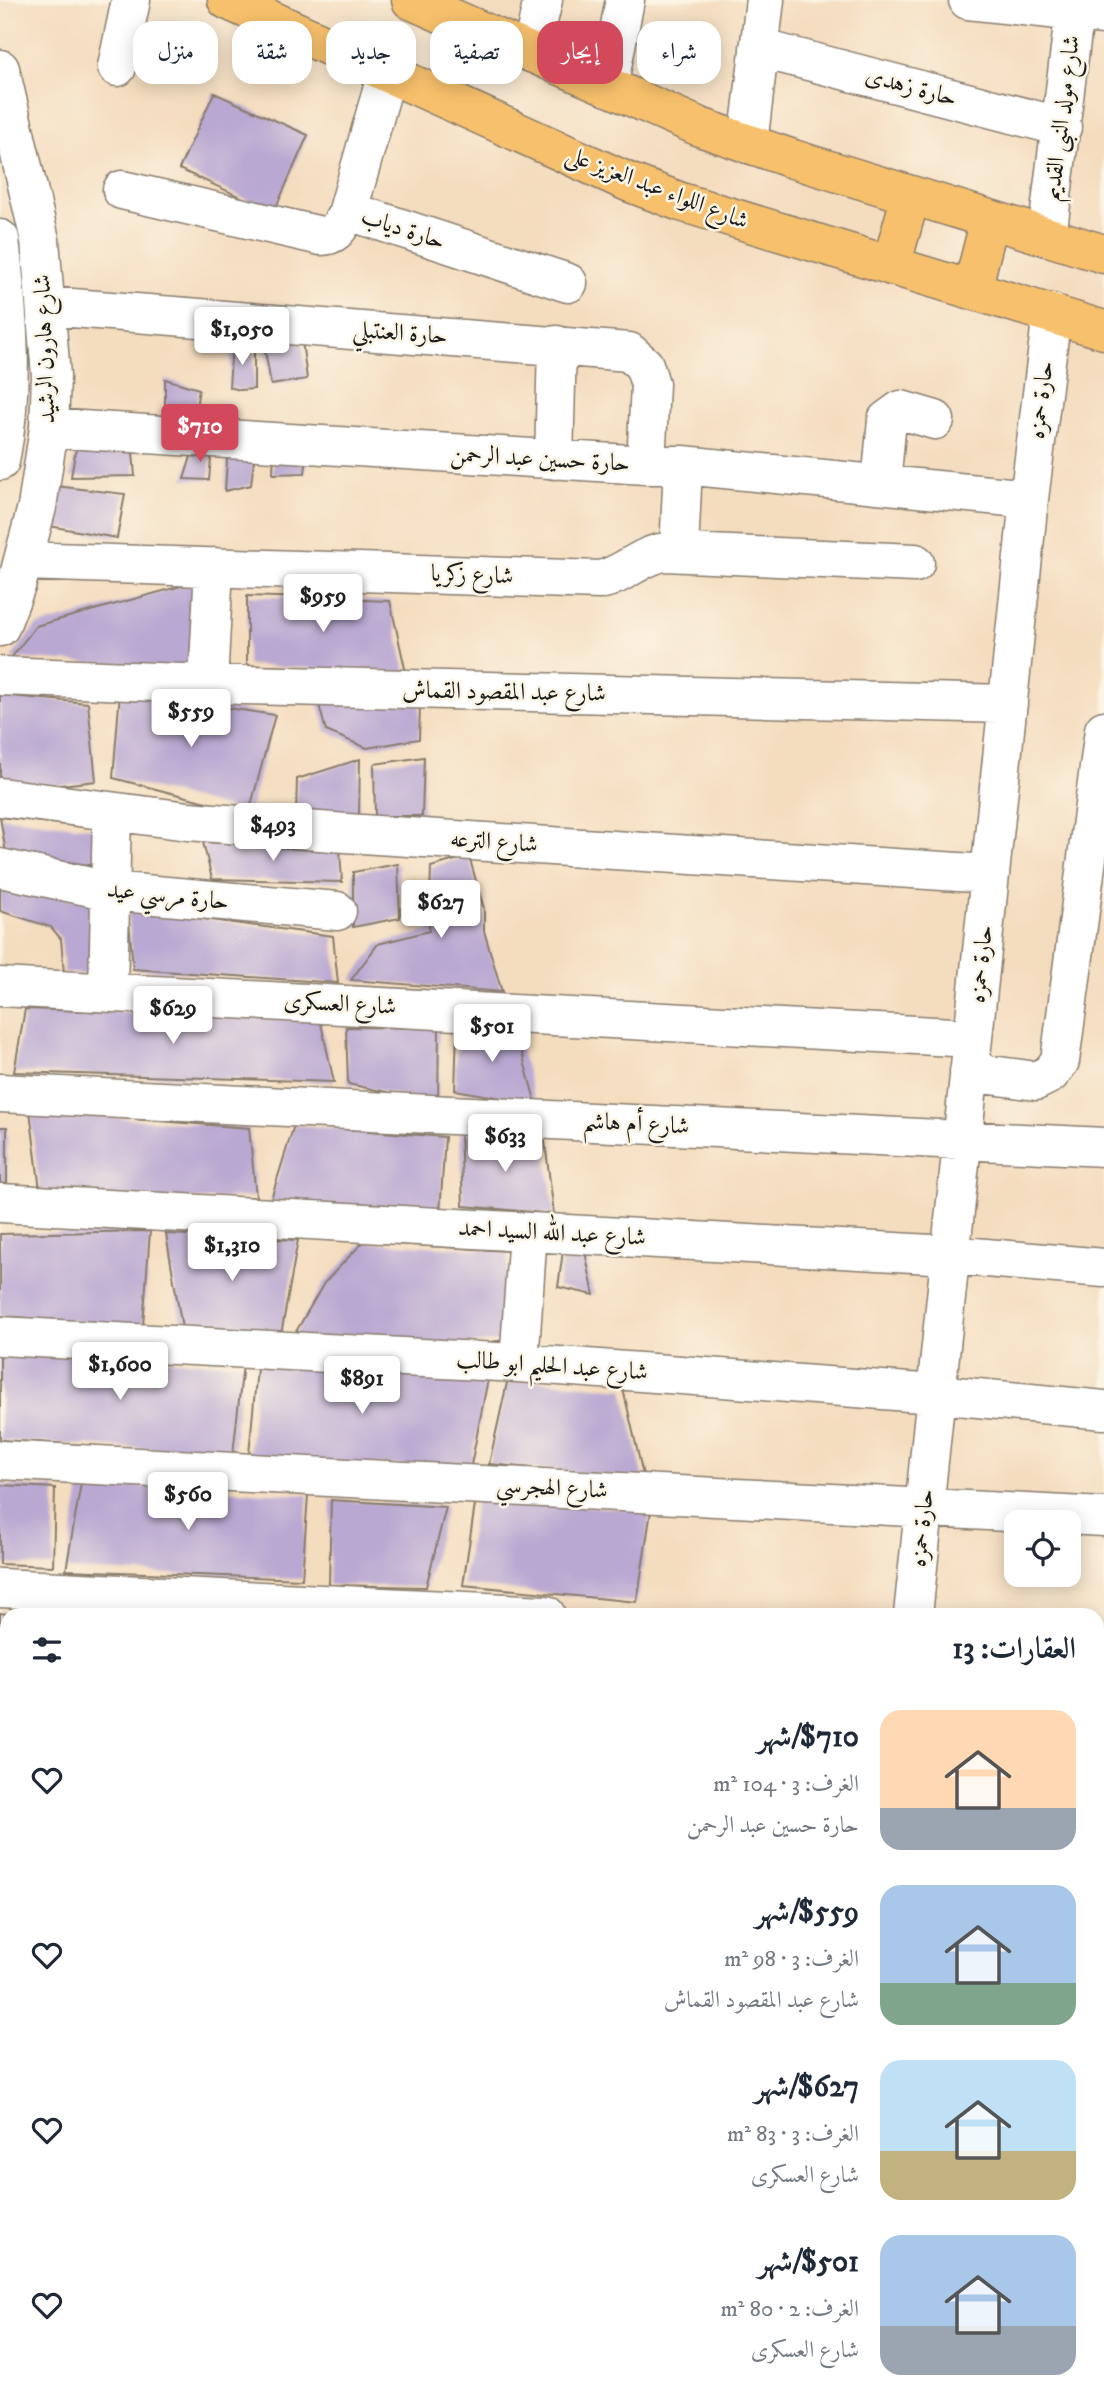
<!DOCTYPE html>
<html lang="ar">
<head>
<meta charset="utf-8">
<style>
	:root { --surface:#fff; --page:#f2f2f3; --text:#1f2937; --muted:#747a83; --accent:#d1495b }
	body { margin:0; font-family:"IM FELL DW Pica",Amiri,serif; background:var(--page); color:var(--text); direction:rtl; height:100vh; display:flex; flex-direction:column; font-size:26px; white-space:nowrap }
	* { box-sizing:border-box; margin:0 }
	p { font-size:23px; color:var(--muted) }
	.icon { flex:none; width:38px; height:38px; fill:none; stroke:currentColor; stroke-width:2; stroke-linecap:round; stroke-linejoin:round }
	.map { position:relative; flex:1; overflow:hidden; direction:ltr }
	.drawer { position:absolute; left:0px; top:1608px; width:1104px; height:800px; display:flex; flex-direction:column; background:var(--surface); border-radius:21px 21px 0 0; box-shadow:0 4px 18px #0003; direction:rtl }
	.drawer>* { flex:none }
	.guide { position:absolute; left:21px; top:21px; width:700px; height:63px; direction:rtl; display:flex; gap:14px }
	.tools { position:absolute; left:1004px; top:1510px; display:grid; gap:14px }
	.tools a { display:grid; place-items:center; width:77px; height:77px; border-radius:14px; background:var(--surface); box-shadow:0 4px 18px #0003; font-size:35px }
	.price { position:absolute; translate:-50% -60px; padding:0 16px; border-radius:7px; background:#fff; color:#222; font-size:23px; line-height:46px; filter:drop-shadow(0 2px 4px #0008) }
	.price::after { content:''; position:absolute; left:50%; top:42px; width:21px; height:16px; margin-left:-10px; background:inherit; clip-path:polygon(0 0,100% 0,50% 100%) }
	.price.current { background:var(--accent); color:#fff }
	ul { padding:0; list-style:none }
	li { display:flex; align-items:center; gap:21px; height:175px; padding:0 28px }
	li span { display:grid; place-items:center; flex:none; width:196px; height:140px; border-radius:21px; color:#555 }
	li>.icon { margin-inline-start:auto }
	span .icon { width:84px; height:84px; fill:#fffc; stroke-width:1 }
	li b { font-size:30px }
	h2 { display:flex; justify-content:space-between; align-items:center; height:84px; padding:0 28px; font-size:30px }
	.tag { padding:0 24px; border-radius:21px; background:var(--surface); box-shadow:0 4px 18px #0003; font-size:24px; line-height:63px }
	.tag.current { background:var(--accent); color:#fff }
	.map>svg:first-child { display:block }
	.building { fill:#b9a8d2 }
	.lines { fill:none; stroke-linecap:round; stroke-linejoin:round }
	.minor-casing { stroke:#887c6d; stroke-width:41 }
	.major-casing { stroke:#887c6d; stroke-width:41 }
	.minor { stroke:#fff; stroke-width:38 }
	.major { stroke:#f7c06c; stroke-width:38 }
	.labels { text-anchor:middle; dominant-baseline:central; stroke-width:5; stroke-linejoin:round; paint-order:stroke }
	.street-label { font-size:24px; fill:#1c1c1c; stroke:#fcf5e5 }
</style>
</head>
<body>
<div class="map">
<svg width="1104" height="2407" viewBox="0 0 1104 2407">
	<rect width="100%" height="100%" fill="#fcf5e5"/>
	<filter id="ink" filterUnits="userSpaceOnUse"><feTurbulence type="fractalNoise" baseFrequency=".0143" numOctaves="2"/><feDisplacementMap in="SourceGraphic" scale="14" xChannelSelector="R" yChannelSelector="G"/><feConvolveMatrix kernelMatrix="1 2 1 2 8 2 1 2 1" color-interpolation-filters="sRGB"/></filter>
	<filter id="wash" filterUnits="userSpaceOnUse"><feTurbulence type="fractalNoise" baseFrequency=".00686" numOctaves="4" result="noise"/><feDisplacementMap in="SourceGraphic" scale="28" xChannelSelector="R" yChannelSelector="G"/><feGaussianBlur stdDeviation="1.57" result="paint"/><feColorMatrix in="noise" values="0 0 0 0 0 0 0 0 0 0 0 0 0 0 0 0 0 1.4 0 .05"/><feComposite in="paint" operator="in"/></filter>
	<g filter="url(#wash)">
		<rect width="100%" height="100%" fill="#f4dcbe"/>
		<g id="blocks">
			<path class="building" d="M214,93L308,135L274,212L179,169Z
				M302,341L307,379L271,385L264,344Z
				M254,343V389L240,390L229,387L232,344Z
				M165,379L199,389L193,427H165Z
				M275,426L311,429L305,473L273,474Z
				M78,437L132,441L135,476L71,477Z
				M228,444L255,451L251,485L225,491Z
				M194,447H212L209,480L184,479Z
				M55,486L125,494L117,538L49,526Z
				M203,580L196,669L11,658L36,626Z
				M247,596L390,601L406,673L247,665Z
				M120,692L275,715L249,813L113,778Z
				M0,695L88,703L96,781L43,787L0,781Z
				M318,701L420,705L419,739L367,748L326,731Z
				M424,757L422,816H375L374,764Z
				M360,759L359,814L296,815L297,779Z
				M0,817L101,829L96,866L6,853Z
				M203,842L340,849L342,882L212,879Z
				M469,856L484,909V931L502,992L351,980L378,944L429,931L431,867Z
				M398,864L400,918L353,927V872Z
				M0,884L98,904L96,975L64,973L61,939L51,927L0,911Z
				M128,909L333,936L338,983L133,969Z
				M25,1009L320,1019L334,1082L14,1072Z
				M514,1025L536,1104L455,1090L457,1030Z
				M346,1027L439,1028L438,1103L348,1084Z
				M30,1111L249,1128L256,1197L42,1206Z
				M294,1125L445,1137L440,1213L270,1202Z
				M0,1127H7V1187L0,1186Z
				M460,1132L545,1142L554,1214L463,1206Z
				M150,1231L143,1326L0,1316V1234Z
				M166,1234L298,1240L281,1335L183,1334Z
				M363,1242L508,1251L506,1340L464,1345L290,1342L324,1283Z
				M584,1247L594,1295L558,1287L563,1251Z
				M0,1352L243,1364L233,1454L0,1440Z
				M258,1358L488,1379L471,1465H248Z
				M508,1378L623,1389L644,1479L489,1464Z
				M81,1483L308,1495L302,1579L66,1570Z
				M0,1485L55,1488L53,1566L0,1564Z
				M476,1498L651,1511L637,1602L463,1585Z
				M331,1500L446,1507L426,1587L329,1585Z
				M0,1613L7,1614V1691H0Z
				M0,1724H7V1838H0Z
				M0,1924L7,1953V1972L0,1963Z
				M0,2049L7,2050V2113H0Z"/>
		</g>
	</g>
	<g filter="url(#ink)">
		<use href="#blocks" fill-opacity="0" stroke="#887c6d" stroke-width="2"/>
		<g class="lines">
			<g class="minor-casing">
				<path id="minor" d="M968,0L1104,15
					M759,48L1062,127
					M531,53L543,0
					M117,67L131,0
					M0,69L40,240L51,376L49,428L37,507L17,583L0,627
					M608,87L625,0
					M748,144L765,0
					M122,190L321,236C337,236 340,225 347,214L355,213L568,283
					M347,214L387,73
					M1047,237L1076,0
					M0,239C8,314 15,386 0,461
					M47,306L629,352L644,365L650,384L646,465
					M49,428L646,465H683L1029,499
					M554,460L557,345
					M881,484L887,420L901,410L935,420
					M679,552L683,465
					M23,561L600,580C624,575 641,555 665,552L915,563
					M0,676L208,684L1008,704
					M208,684L214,567
					M0,797L188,821L346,833L990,874
					M0,868L110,891L337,911
					M0,987L973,1038
					M108,992L112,812
					M969,1072L1036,1081L1050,1074L1060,1061L1104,730
					M0,1093L1104,1147
					M0,1203L950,1255L1104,1268
					M0,1336L519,1363L936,1394L1104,1410
					M519,1363L528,1232
					M0,1460L1104,1517
					M0,1588L546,1615
					M913,1615L1029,499L1052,313
					M1097,1655L1104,1656
					M0,1706H7
					M1097,1769H1104
					M0,1856H7
					M1097,1941L1104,1942
					M0,2016L7,2017
					M1097,2077L1104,2078
					M0,2175H7
					M1097,2235H1104
					M0,2290L7,2300
					M76,2401L80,2407
					M125,2401L151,2407
					M376,2406L380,2407
					M21,2407L22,2401
					M582,2407L600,2401
					M679,2407L680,2401
					M836,2407L837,2401
					M926,2407L927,2401
					M1033,2407L1034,2401"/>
			</g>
			<g class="major-casing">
				<path id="major" d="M227,0L628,182L681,202L1104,330
					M411,0L700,127L793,159L1104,254
					M891,266L911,195
					M972,290L990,219"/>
			</g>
			<use href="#minor" class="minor"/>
			<use href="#major" class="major"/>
		</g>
	</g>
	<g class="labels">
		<g class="street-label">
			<text transform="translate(911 87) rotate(15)">حارة زهدى</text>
			<text transform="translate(1062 118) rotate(-83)">شارع مولد النبى القديم</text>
			<text transform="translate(657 188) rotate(21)">شارع اللواء عبد العزيز على</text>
			<text transform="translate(403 229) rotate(18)">حارة دياب</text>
			<text transform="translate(400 333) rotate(4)">حارة العنتبلي</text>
			<text transform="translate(45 349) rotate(-92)">شارع هارون الرشيد</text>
			<text transform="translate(1041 400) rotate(-83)">حارة حمزه</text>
			<text transform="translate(540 459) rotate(3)">حارة حسين عبد الرحمن</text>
			<text transform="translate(472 575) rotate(2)">شارع زكريا</text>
			<text transform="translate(504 692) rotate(1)">شارع عبد المقصود القماش</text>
			<text transform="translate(494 842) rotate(4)">شارع الترعه</text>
			<text transform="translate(168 896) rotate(6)">حارة مرسي عيد</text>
			<text transform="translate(981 964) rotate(-84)">حارة حمزه</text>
			<text transform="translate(340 1004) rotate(3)">شارع العسكرى</text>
			<text transform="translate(636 1124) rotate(3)">شارع أم هاشم</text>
			<text transform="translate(552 1233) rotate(3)">شارع عبد الله السيد احمد</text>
			<text transform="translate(552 1366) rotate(4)">شارع عبد الحليم ابو طالب</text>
			<text transform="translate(552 1488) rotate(3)">شارع الهجرسي</text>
			<text transform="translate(922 1528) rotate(-84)">حارة حمزه</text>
		</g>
	</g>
</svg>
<div class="tools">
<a><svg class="icon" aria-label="locate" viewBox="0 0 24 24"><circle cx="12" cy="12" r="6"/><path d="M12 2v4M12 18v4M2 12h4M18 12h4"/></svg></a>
</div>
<b class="price" style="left:242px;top:367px">$1,050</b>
<b class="price current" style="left:200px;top:464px">$710</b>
<b class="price" style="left:323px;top:634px">$959</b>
<b class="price" style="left:191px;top:749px">$559</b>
<b class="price" style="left:273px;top:863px">$493</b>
<b class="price" style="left:441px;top:940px">$627</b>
<b class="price" style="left:173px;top:1046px">$629</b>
<b class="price" style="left:492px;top:1064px">$501</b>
<b class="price" style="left:505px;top:1174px">$633</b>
<b class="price" style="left:232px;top:1283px">$1,310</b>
<b class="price" style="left:120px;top:1402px">$1,600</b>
<b class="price" style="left:362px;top:1416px">$891</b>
<b class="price" style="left:188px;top:1532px">$560</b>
<div class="guide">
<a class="tag">شراء</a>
<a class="tag current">إيجار</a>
<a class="tag">تصفية</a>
<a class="tag">جديد</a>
<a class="tag">شقة</a>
<a class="tag">منزل</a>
</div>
<section class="drawer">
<h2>العقارات: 13<svg class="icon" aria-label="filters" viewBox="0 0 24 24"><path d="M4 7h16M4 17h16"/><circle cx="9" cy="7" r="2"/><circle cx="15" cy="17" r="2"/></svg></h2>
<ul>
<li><span style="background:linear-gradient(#ffd9b3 70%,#9aa5b1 0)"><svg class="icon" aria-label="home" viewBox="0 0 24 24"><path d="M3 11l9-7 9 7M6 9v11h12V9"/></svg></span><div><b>$710/شهر</b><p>الغرف: 3 · 104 m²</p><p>حارة حسين عبد الرحمن</p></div><svg class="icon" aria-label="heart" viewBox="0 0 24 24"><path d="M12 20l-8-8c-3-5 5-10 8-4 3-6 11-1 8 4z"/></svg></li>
<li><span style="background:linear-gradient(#a9c7e8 70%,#7fa58c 0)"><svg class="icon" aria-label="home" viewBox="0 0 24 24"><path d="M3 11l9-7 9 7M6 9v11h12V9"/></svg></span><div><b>$559/شهر</b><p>الغرف: 3 · 98 m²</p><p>شارع عبد المقصود القماش</p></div><svg class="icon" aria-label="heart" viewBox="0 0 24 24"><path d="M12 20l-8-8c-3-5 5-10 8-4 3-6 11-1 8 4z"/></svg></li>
<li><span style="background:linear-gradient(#bfe0f5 65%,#c2b280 0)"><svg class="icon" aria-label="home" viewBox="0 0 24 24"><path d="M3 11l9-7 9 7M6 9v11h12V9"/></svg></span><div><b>$627/شهر</b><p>الغرف: 3 · 83 m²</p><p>شارع العسكرى</p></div><svg class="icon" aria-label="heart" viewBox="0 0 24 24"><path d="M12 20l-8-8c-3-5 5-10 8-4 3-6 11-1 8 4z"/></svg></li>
<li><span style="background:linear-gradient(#a9c7e8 65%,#9aa5b1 0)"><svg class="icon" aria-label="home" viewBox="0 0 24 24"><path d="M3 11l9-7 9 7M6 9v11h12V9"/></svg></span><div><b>$501/شهر</b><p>الغرف: 2 · 80 m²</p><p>شارع العسكرى</p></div><svg class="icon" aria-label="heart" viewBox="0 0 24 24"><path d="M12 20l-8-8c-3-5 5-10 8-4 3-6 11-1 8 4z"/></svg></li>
</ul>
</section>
</div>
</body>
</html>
